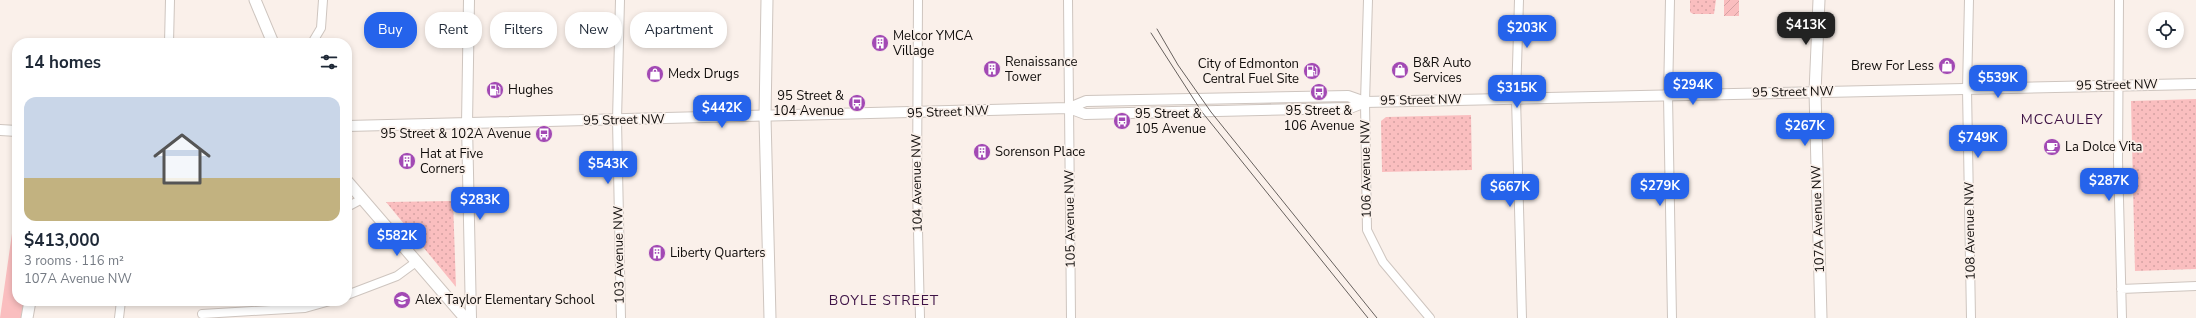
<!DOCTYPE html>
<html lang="en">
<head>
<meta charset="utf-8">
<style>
	:root { --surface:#fff; --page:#f6f6f7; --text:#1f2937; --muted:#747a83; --line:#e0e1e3; --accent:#2563eb }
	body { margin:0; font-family:"Nunito Sans",sans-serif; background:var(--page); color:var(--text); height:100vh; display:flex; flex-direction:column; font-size:15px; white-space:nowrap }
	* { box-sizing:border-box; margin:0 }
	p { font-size:13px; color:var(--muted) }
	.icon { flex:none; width:22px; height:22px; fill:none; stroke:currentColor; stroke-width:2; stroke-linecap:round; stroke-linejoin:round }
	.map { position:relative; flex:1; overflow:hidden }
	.side { position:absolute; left:12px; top:38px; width:340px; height:268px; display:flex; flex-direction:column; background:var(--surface); border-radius:16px; box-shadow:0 2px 6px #0003 }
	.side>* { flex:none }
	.hud { position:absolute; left:364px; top:12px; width:380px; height:36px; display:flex; gap:8px }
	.tools { position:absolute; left:2148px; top:12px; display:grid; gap:8px }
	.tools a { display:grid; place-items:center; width:36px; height:36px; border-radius:50%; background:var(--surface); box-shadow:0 2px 6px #0003; font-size:20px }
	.price { position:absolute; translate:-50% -34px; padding:0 9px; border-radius:8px; background:var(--accent); color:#fff; font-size:13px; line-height:26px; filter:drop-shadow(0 1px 2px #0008) }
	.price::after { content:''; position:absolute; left:50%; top:24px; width:12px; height:9px; margin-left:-6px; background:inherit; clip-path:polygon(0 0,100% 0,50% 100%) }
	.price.current { background:#222; color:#fff }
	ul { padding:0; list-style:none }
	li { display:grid; align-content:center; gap:8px; height:212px; padding:0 12px }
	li+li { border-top:1px solid var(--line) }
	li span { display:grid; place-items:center; height:124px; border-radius:12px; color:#555 }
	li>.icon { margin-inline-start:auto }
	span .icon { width:72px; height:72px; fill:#fffc; stroke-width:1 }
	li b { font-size:17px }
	h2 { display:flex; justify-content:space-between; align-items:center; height:48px; padding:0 12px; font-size:17px }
	.chip { padding:0 14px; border-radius:16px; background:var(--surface); box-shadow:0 2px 6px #0003; font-size:14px; line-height:36px }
	.chip.current { background:var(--accent); color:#fff }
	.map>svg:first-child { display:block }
	.grass { fill:#fabebf }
	.park { fill:url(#park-dots) }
	.garden { fill:url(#garden-furrows) }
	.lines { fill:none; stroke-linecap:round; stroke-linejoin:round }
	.minor-casing { stroke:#cec5bf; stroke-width:10 }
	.tertiary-casing { stroke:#cec5bf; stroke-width:12 }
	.secondary-casing { stroke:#cec5bf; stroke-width:13 }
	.minor { stroke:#fff; stroke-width:8 }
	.tertiary { stroke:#fff; stroke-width:10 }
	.secondary { stroke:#fff; stroke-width:11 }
	.tram { stroke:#67615e; stroke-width:1 }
	.labels { text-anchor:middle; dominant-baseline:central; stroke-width:3.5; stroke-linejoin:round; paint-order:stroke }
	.poi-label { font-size:13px; fill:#0f0c0a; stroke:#faf0ea; text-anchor:start }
	.street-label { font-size:13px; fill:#0f0c0a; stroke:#faf0ea }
	.neighbourhood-label { font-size:14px; letter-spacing:1px; fill:#3e1346; stroke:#faf0ea }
</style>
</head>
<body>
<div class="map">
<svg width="2196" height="318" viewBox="0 0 2196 318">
	<defs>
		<pattern id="park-dots" width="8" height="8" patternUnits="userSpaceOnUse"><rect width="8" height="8" fill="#fabebf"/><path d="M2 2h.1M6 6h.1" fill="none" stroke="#d5a2a3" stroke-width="1.8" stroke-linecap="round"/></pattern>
		<pattern id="garden-furrows" width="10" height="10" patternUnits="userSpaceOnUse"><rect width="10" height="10" fill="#fabebf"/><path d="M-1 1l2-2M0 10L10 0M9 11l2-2" fill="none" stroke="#d5a2a3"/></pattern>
	</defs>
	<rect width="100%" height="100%" fill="#faf0ea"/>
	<path class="grass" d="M17,198V301H24L21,318H0Z"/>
	<path class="park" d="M1690,0H1716L1714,14H1693L1690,12Z
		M2196,99V269L2135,271L2131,101Z
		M1471,115L1472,170L1382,172L1381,121L1386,117Z
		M453,201L456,287L386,202Z"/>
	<path class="garden" d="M1724,0H1739V16H1724Z"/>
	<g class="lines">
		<g class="minor-casing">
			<path id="minor" d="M620,0L617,120L621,318
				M918,0L917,186L920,318
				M1068,0L1071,318
				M1368,0L1365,102L1367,230L1383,262L1430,318
				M1519,0L1516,98L1522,318
				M1670,0L1668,96L1672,318
				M1969,0L1967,89L1971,318
				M2119,0L2118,160L2122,318
				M169,43L170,0
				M312,43L321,28L323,0
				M347,207L362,199
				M2121,289L2196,286
				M347,295L397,276L416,262
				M202,314L305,308L330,301
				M119,318L121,301"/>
		</g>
		<g class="tertiary-casing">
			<path id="tertiary" d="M469,0L467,124L471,318
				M1069,108L1085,114L1350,108L1365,102
				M347,126L1069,108L1086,101L1348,96L1365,102L2196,84
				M0,130L17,131"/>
		</g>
		<g class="secondary-casing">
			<path id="secondary" d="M255,0L273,43
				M767,0L765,117L770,318
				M1819,0L1815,92L1821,318
				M347,181L465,318
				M27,318L30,301"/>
		</g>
		<use href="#minor" class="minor"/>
		<use href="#tertiary" class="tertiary"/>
		<use href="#secondary" class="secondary"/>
		<path class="tram" d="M1157,29L1178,65L1211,112L1377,318
			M1151,33L1202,112L1368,318"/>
	</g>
	<defs>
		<g id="building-disc" transform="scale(0.9)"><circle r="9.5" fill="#a249b4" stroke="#faf0ea"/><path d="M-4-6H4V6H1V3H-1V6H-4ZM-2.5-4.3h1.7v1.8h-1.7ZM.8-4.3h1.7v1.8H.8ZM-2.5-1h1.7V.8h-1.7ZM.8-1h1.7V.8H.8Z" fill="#fff"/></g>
		<g id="shop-disc" transform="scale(0.9)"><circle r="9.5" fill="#a249b4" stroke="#faf0ea"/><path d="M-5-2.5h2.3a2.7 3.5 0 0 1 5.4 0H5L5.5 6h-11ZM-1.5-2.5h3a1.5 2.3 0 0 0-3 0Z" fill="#fff"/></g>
		<g id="fuel-disc" transform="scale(0.9)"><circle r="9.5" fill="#a249b4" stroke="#faf0ea"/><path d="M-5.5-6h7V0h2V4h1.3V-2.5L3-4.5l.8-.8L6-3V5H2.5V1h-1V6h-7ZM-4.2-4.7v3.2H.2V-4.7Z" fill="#fff"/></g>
		<g id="bus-disc" transform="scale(0.9)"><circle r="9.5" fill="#a249b4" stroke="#faf0ea"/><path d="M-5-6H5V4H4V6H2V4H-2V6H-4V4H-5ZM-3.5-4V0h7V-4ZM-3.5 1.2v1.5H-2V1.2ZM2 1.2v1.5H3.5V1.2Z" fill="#fff"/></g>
		<g id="cafe-disc" transform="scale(0.9)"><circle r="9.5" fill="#a249b4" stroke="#faf0ea"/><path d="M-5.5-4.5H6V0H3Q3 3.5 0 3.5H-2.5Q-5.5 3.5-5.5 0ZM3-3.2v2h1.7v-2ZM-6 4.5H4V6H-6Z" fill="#fff"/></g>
		<g id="school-disc" transform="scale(0.9)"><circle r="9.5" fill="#a249b4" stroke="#faf0ea"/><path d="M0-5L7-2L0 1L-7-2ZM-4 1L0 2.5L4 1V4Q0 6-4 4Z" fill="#fff"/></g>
	</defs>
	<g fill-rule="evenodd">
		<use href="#building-disc" x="880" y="43"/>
		<use href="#shop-disc" x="1947" y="66"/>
		<use href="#building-disc" x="992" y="69"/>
		<use href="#shop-disc" x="1400" y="70"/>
		<use href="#fuel-disc" x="1312" y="71"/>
		<use href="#shop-disc" x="655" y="74"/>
		<use href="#fuel-disc" x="495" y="90"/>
		<use href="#bus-disc" x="1319" y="92"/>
		<use href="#bus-disc" x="857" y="103"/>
		<use href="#bus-disc" x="1122" y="121"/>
		<use href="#bus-disc" x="544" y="134"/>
		<use href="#cafe-disc" x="2052" y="147"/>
		<use href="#building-disc" x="982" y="152"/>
		<use href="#building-disc" x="407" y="161"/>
		<use href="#building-disc" x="657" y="253"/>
		<use href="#school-disc" x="402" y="300"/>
	</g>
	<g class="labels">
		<g class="poi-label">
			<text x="893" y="36">Melcor YMCA<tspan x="893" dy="15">Village</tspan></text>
			<text x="1005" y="62">Renaissance<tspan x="1005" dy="15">Tower</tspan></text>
			<text x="1413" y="63">B&amp;R Auto<tspan x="1413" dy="15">Services</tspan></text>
			<text x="1299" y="64" text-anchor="end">City of Edmonton<tspan x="1299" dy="15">Central Fuel Site</tspan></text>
			<text x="1934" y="66" text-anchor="end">Brew For Less</text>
			<text x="668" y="74">Medx Drugs</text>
			<text x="508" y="90">Hughes</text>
			<text x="844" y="96" text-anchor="end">95 Street &amp;<tspan x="844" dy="15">104 Avenue</tspan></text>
			<text x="1319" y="111" text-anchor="middle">95 Street &amp;<tspan x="1319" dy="15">106 Avenue</tspan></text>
			<text x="1135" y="114">95 Street &amp;<tspan x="1135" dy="15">105 Avenue</tspan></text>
			<text x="531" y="134" text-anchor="end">95 Street &amp; 102A Avenue</text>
			<text x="2065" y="147">La Dolce Vita</text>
			<text x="995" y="152">Sorenson Place</text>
			<text x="420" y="154">Hat at Five<tspan x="420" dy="15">Corners</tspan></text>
			<text x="670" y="253">Liberty Quarters</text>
			<text x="415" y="300">Alex Taylor Elementary School</text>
		</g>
		<g class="street-label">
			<text transform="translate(2117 85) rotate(-1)">95 Street NW</text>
			<text transform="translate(1793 92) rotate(-1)">95 Street NW</text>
			<text transform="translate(1421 100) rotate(-1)">95 Street NW</text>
			<text transform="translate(948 112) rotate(-2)">95 Street NW</text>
			<text transform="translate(624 120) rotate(-1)">95 Street NW</text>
			<text transform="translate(1366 169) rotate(-91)">106 Avenue NW</text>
			<text transform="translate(917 183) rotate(-91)">104 Avenue NW</text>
			<text transform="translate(1070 219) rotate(-91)">105 Avenue NW</text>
			<text transform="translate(1818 219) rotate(-92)">107A Avenue NW</text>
			<text transform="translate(1970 231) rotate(-91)">108 Avenue NW</text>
			<text transform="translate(619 255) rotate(-91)">103 Avenue NW</text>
		</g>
		<g class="neighbourhood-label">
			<text x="2062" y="119">MCCAULEY</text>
			<text x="884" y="300">BOYLE STREET</text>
		</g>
	</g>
</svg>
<div class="tools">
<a><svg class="icon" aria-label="locate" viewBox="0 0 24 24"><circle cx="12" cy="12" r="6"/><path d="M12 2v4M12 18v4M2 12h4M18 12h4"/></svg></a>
</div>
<b class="price current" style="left:1806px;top:46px">$413K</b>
<b class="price" style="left:1527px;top:49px">$203K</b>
<b class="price" style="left:1998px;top:99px">$539K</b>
<b class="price" style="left:1693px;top:106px">$294K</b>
<b class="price" style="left:1517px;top:109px">$315K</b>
<b class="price" style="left:722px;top:129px">$442K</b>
<b class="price" style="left:1805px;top:147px">$267K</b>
<b class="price" style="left:1978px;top:159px">$749K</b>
<b class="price" style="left:608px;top:185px">$543K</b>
<b class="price" style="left:2109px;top:202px">$287K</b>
<b class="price" style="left:1660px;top:207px">$279K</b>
<b class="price" style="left:1510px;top:208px">$667K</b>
<b class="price" style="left:480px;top:221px">$283K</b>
<b class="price" style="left:397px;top:257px">$582K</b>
<div class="hud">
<a class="chip current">Buy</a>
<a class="chip">Rent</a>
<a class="chip">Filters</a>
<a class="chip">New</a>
<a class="chip">Apartment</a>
</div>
<section class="side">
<h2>14 homes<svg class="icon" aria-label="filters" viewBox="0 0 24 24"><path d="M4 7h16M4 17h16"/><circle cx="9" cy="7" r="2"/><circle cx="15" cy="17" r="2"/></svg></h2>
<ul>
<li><span style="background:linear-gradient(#c9d6e8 65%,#c2b280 0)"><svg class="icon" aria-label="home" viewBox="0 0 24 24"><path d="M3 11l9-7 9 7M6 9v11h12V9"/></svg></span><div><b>$413,000</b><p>3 rooms · 116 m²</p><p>107A Avenue NW</p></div></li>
</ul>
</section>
</div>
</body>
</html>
